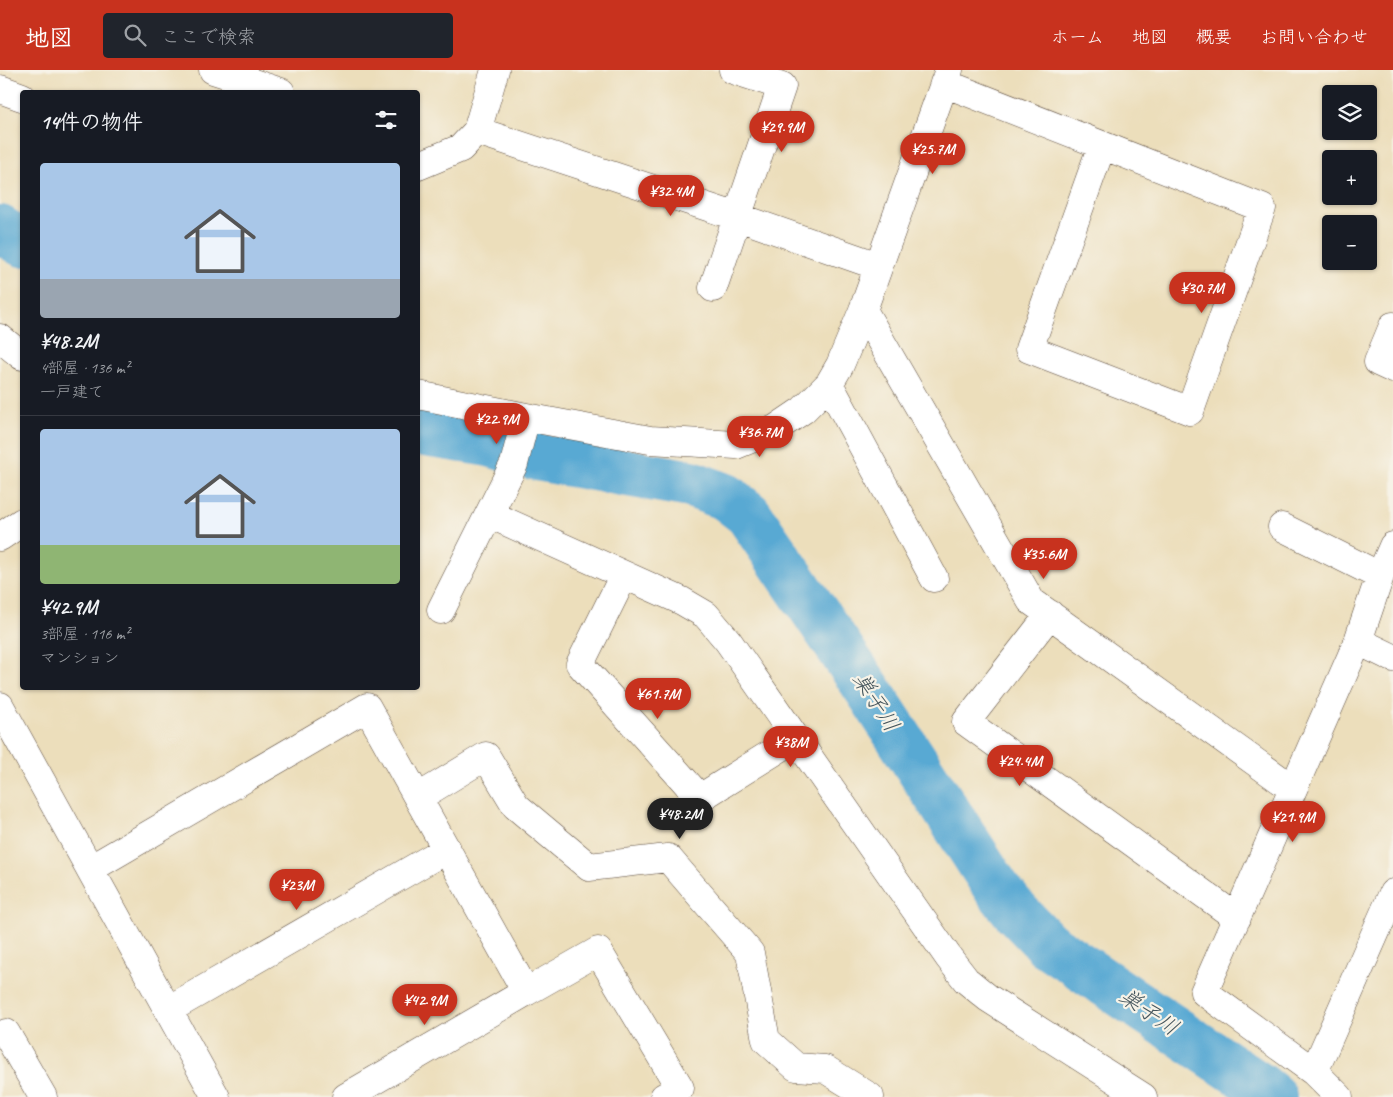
<!DOCTYPE html>
<html lang="ja">
<head>
<meta charset="utf-8">
<style>
	:root { --surface:#171b24; --page:#20242c; --text:#f1f3f6; --muted:#9ea1a6; --line:#363941; --accent:#c8321e }
	body { margin:0; font-family:Caveat,"Klee One",sans-serif; background:var(--page); color:var(--text); height:100vh; display:flex; flex-direction:column; font-size:19px; white-space:nowrap }
	* { box-sizing:border-box; margin:0 }
	p { font-size:16px; color:var(--muted) }
	.icon { flex:none; width:28px; height:28px; fill:none; stroke:currentColor; stroke-width:2; stroke-linecap:round; stroke-linejoin:round }
	.map { position:relative; flex:1; overflow:hidden }
	.side { position:absolute; left:20px; top:20px; width:400px; height:600px; display:flex; flex-direction:column; background:var(--surface); border-radius:5px; box-shadow:0 1px 4px #0004 }
	.side>* { flex:none }
	.controls { position:absolute; left:1322px; top:15px; display:grid; gap:10px }
	.controls a { display:grid; place-items:center; width:55px; height:55px; border-radius:5px; background:var(--surface); box-shadow:0 1px 4px #0004; font-size:25px }
	.price { position:absolute; translate:-50% -42px; padding:0 11px; border-radius:18px; background:var(--accent); color:#fff; font-size:16px; line-height:32px; filter:drop-shadow(0 1px 2px #0008) }
	.price::after { content:''; position:absolute; left:50%; top:30px; width:15px; height:11px; margin-left:-8px; background:inherit; clip-path:polygon(0 0,100% 0,50% 100%) }
	.price.current { background:#222; color:#fff }
	ul { padding:0; list-style:none }
	li { display:grid; align-content:center; gap:10px; height:265px; padding:0 20px }
	li+li { border-top:1px solid var(--line) }
	li span { display:grid; place-items:center; height:155px; border-radius:5px; color:#555 }
	li>.icon { margin-inline-start:auto }
	span .icon { width:90px; height:90px; fill:#fffc; stroke-width:1 }
	li b { font-size:21px }
	h2 { display:flex; justify-content:space-between; align-items:center; height:60px; padding:0 20px; font-size:21px }
	header { display:flex; align-items:center; gap:30px; box-sizing:border-box; height:70px; padding:0 25px; background:var(--accent); color:#fff }
	header strong { font-size:24px }
	nav { display:flex; gap:28px; margin-inline-start:auto; font-size:18px }
	.search { width:350px; height:45px; background:var(--page); display:flex; align-items:center; gap:12px; box-sizing:border-box; padding:0 18px; border-radius:5px; color:var(--muted); font-size:19px }
	.map>svg:first-child { display:block }
	.lines { fill:none; stroke-linecap:round; stroke-linejoin:round }
	.river { stroke:#59a9d3; stroke-width:48 }
	.minor-casing { stroke:#564536; stroke-width:29 }
	.minor { stroke:#fff; stroke-width:28 }
	.labels { text-anchor:middle; dominant-baseline:central; stroke-width:4.5; stroke-linejoin:round; paint-order:stroke }
	.water-label { font-size:22px; font-style:italic; fill:#46565d; stroke:#f7f3e8 }
</style>
</head>
<body>
<header>
<strong>地図</strong>
<div class="search"><svg class="icon" aria-label="search" viewBox="0 0 24 24"><circle cx="10" cy="10" r="6"/><path d="M15 15l6 6"/></svg>ここで検索</div>
<nav><a>ホーム</a><a>地図</a><a>概要</a><a>お問い合わせ</a></nav>
</header>
<div class="map">
<svg width="1393" height="1027" viewBox="0 0 1393 1027">
	<rect width="100%" height="100%" fill="#f7f3e8"/>
	<filter id="ink" filterUnits="userSpaceOnUse"><feTurbulence type="fractalNoise" baseFrequency=".02" numOctaves="2"/><feDisplacementMap in="SourceGraphic" scale="10" xChannelSelector="R" yChannelSelector="G"/><feConvolveMatrix kernelMatrix="1 2 1 2 8 2 1 2 1" color-interpolation-filters="sRGB"/></filter>
	<filter id="wash" filterUnits="userSpaceOnUse"><feTurbulence type="fractalNoise" baseFrequency=".0096" numOctaves="4" result="noise"/><feDisplacementMap in="SourceGraphic" scale="20" xChannelSelector="R" yChannelSelector="G"/><feGaussianBlur stdDeviation="1.12" result="paint"/><feColorMatrix in="noise" values="0 0 0 0 0 0 0 0 0 0 0 0 0 0 0 0 0 1.4 0 .05"/><feComposite in="paint" operator="in"/></filter>
	<g filter="url(#wash)">
		<rect width="100%" height="100%" fill="#ecdebb"/>
		<g class="lines">
			<path class="river" d="M0,159L22,173
				M418,362L489,373L537,387L691,414L726,427L748,444L869,621L996,817L1016,842L1047,874L1262,1018L1273,1027"/>
		</g>
	</g>
	<g filter="url(#ink)">
		<g class="lines">
			<g class="minor-casing">
				<path id="minor" d="M213,0L281,22
					M944,13L1262,138L1190,341L1029,279L1102,75
					M0,19L22,27
					M477,61L738,147L878,196
					M418,96L461,78L477,61L495,0
					M713,218L782,16L733,0
					M863,240L1031,531L1293,719
					M1393,256L1378,292L1393,299
					M0,268L22,286
					M829,314L934,508
					M418,325L526,347L650,370L736,375L775,359L803,340L829,314L840,295L863,240L949,0
					M526,347L514,394L489,444L682,531L706,545L728,571L949,888L966,910L988,928L1143,1027
					M1282,457L1380,506
					M0,467L22,452
					M624,505L580,594L700,728L796,668
					M441,540L489,444
					M1050,544L966,652L1237,848
					M1358,571L1393,588
					M0,636L90,799
					M419,727L486,686L516,736L589,797L668,788L750,883L766,970L796,997L825,999L870,1027
					M168,940L447,779
					M6,963L43,1027
					M1314,1002L1393,823
					M216,1027L90,799L367,637L526,922L598,881L680,1018L664,1027
					M346,1027L526,922
					M1339,1027L1314,1002L1204,922L1358,571L1380,506L1393,476"/>
			</g>
			<use href="#minor" class="minor"/>
		</g>
	</g>
	<g class="labels">
		<g class="water-label">
			<text transform="translate(876 632) rotate(57)">巣子川</text>
			<text transform="translate(1149 942) rotate(34)">巣子川</text>
		</g>
	</g>
</svg>
<div class="controls">
<a><svg class="icon" aria-label="layers" viewBox="0 0 24 24"><path d="M12 4l9 5-9 5-9-5zM3 14l9 5 9-5"/></svg></a>
<a>+</a>
<a>−</a>
</div>
<b class="price" style="left:782px;top:83px">¥29.9M</b>
<b class="price" style="left:933px;top:105px">¥25.7M</b>
<b class="price" style="left:671px;top:147px">¥32.4M</b>
<b class="price" style="left:1202px;top:244px">¥30.7M</b>
<b class="price" style="left:497px;top:375px">¥22.9M</b>
<b class="price" style="left:760px;top:388px">¥36.7M</b>
<b class="price" style="left:1044px;top:510px">¥35.6M</b>
<b class="price" style="left:658px;top:650px">¥61.7M</b>
<b class="price" style="left:791px;top:698px">¥38M</b>
<b class="price" style="left:1020px;top:717px">¥24.4M</b>
<b class="price current" style="left:680px;top:770px">¥48.2M</b>
<b class="price" style="left:1293px;top:773px">¥21.9M</b>
<b class="price" style="left:297px;top:841px">¥23M</b>
<b class="price" style="left:425px;top:956px">¥42.9M</b>
<section class="side">
<h2>14件の物件<svg class="icon" aria-label="filters" viewBox="0 0 24 24"><path d="M4 7h16M4 17h16"/><circle cx="9" cy="7" r="2"/><circle cx="15" cy="17" r="2"/></svg></h2>
<ul>
<li><span style="background:linear-gradient(#a9c7e8 75%,#9aa5b1 0)"><svg class="icon" aria-label="home" viewBox="0 0 24 24"><path d="M3 11l9-7 9 7M6 9v11h12V9"/></svg></span><div><b>¥48.2M</b><p>4部屋 · 136 m²</p><p>一戸建て</p></div></li>
<li><span style="background:linear-gradient(#a9c7e8 75%,#8fb573 0)"><svg class="icon" aria-label="home" viewBox="0 0 24 24"><path d="M3 11l9-7 9 7M6 9v11h12V9"/></svg></span><div><b>¥42.9M</b><p>3部屋 · 116 m²</p><p>マンション</p></div></li>
</ul>
</section>
</div>
</body>
</html>
